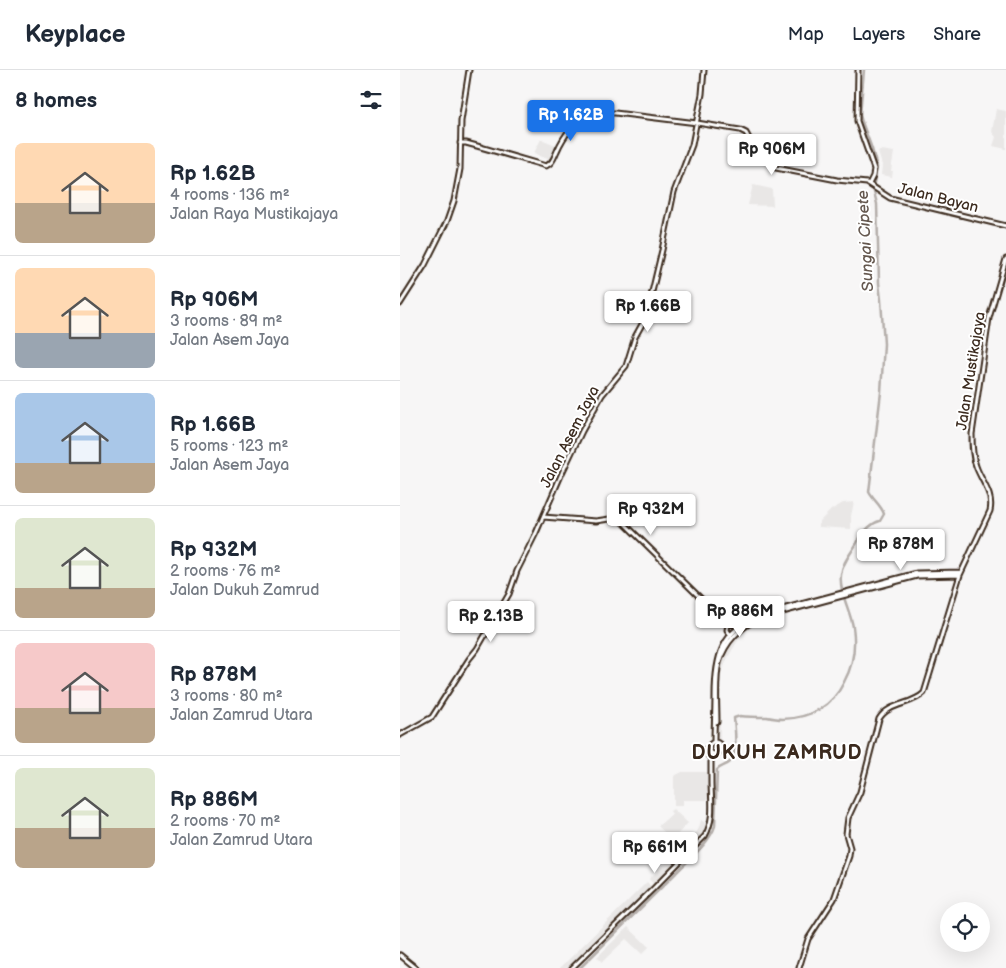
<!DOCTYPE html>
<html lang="en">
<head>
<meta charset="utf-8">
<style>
	:root { --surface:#fff; --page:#f6f6f7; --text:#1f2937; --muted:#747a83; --line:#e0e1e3; --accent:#1a73e8 }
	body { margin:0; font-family:"Balsamiq Sans",sans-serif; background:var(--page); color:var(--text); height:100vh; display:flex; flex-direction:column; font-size:19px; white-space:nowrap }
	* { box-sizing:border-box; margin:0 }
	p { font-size:16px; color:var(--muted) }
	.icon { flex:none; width:28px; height:28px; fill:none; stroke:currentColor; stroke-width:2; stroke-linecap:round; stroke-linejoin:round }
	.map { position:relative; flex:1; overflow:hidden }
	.panel { display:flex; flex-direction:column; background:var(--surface); width:400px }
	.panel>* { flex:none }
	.buttons { position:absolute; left:540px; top:832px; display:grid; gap:10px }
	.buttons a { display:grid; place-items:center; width:50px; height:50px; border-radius:50%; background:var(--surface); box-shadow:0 5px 20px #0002; font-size:25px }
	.price { position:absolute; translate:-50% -42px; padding:0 11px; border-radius:5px; background:#fff; color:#222; font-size:16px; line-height:32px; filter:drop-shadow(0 1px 2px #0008) }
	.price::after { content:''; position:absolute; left:50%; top:30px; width:15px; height:11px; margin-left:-8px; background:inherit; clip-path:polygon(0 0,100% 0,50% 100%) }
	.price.on { background:var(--accent); color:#fff }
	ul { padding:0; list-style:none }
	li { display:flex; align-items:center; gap:15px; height:125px; padding:0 15px }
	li+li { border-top:1px solid var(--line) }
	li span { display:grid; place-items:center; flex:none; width:140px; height:100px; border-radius:8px; color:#555 }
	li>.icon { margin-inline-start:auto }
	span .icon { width:60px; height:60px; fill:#fffc; stroke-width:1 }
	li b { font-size:21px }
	h2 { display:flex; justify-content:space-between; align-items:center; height:60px; padding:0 15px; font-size:21px }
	header { display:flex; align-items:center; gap:30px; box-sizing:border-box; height:70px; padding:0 25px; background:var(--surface); border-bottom:1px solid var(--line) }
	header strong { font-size:24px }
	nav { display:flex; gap:28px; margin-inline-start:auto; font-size:18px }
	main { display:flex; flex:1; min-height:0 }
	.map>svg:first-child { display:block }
	.built { fill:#e9e7e6 }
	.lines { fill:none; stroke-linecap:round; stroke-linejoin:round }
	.canal { stroke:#b4aeaa; stroke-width:2.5 }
	.secondary-casing { stroke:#3b2a1e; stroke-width:7 }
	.secondary { stroke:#fff; stroke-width:3 }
	.labels { text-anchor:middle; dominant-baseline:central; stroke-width:4; stroke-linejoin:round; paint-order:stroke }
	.street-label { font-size:15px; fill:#3b2a1e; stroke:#fff }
	.water-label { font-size:16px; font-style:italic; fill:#65584f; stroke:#fff }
	.district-label { font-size:20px; font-weight:bold; letter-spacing:1px; fill:#3b2a1e; stroke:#fff }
</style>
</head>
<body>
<header>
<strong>Keyplace</strong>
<nav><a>Map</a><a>Layers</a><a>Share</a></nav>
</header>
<main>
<section class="panel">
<h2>8 homes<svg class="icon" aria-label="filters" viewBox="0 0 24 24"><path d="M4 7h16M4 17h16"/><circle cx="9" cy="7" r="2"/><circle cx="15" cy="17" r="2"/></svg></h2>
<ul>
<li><span style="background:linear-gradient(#ffd9b3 60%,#b9a48a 0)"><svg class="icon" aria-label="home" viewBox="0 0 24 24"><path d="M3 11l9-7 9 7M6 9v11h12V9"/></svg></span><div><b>Rp 1.62B</b><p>4 rooms · 136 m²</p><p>Jalan Raya Mustikajaya</p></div></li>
<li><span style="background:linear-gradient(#ffd9b3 65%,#9aa5b1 0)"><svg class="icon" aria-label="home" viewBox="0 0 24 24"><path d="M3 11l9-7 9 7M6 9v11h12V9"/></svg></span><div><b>Rp 906M</b><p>3 rooms · 89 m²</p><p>Jalan Asem Jaya</p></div></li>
<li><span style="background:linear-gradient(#a9c7e8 70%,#b9a48a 0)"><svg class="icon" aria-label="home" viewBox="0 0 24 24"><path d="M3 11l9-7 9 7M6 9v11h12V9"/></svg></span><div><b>Rp 1.66B</b><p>5 rooms · 123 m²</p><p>Jalan Asem Jaya</p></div></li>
<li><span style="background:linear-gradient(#dfe7d0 70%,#b9a48a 0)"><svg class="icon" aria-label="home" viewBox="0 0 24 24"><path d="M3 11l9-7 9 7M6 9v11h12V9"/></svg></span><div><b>Rp 932M</b><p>2 rooms · 76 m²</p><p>Jalan Dukuh Zamrud</p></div></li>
<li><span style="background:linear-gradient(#f6c9c9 65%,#b9a48a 0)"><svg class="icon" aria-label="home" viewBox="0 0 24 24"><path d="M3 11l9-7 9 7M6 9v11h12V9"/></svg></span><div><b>Rp 878M</b><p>3 rooms · 80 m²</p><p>Jalan Zamrud Utara</p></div></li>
<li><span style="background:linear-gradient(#dfe7d0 60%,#b9a48a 0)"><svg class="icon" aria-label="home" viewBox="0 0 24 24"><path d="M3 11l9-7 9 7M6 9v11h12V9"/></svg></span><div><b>Rp 886M</b><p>2 rooms · 70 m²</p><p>Jalan Zamrud Utara</p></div></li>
</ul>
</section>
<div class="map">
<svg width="606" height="898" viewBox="0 0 606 898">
	<rect width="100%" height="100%" fill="#f7f6f6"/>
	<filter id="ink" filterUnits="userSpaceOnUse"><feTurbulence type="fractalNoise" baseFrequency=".02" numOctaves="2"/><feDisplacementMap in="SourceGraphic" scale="10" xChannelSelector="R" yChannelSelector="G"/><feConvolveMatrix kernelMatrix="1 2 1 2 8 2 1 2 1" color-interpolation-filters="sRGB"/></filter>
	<g filter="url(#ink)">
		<path class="built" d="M596,39L606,41V79L593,76L596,67L592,62Z
			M141,69L158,76L151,90L139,86L138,85L134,83Z
			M482,80L494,82L491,101H493L492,107L481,105L482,95L478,82Z
			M353,115L372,119L373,136L348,135Z
			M454,432L451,446V459L419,457V452L431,440L443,433Z
			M445,526L446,528L362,552L343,562L328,587L320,607V677L315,674L319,673L315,618L319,593L329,570L338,567L340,561L354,552L366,548Z
			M282,702H310L312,730H283V736H274V706Z
			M273,739L288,753L272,770L258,756L272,744L270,741Z
			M301,750L308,755L305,766L255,816L249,809L296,763L299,758Z
			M247,812L253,819L172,898H160Z
			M228,857L249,877L242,884L226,869L202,892L197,887Z"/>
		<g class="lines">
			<path class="canal" d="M180,898C212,866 244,835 276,803C288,790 310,773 315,756L317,700C320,696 326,696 330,692C338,682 335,660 334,648L340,646C349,647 358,647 367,647C372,648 377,649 382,649C410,648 432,637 444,612C454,594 456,577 453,557C450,540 439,522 441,505C442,492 453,481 458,471C463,463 470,453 480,451L484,444C481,435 473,430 469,422L481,322L484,274L481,230L479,213L477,134L473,118L477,97L472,79L462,52L460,45L464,0"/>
			<g class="secondary-casing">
				<path id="secondary" d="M458,0L457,51L474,99L473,106L469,114
					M60,73H66L77,76L146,96C153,93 154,87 157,81C163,67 176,48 191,44C199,42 208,43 215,43L297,53L340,60L346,63L353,76L364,82L372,95L376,98L437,110L467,113L490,128L606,156
					M0,234L25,195L47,151L54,131L60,99L61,51L69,0
					M143,447L196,451L216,448L223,452L328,555
					M332,567L327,560L328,555L333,554L339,557
					M317,652C317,635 315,608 319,593C325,572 341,556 360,548L517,506L560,505
					M0,665L32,647L69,589L77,579L109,524L117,501L136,463L162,403L182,361L202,325L226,296L235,267L246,247L262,180L274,122L292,75L302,24L304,0
					M314,672C314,657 315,642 315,626C315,587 321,561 360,545L517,503L561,502
					M309 678a6 6 0 1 1 12 0a6 6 0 1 1-12 0Z
					M304,680L311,689
					M0,885L16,898
					M172,898L253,819L305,766C315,748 311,731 311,711C311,702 311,692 311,683
					M399,898L408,869L434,829L449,786L450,778L446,764L448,748L460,722L479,649C488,633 512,635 524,623L560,505L590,441C594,424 581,411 576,396C572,386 572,375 572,364L589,248L606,189"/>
			</g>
			<use href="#secondary" class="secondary"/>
		</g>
	</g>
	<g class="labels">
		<g class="street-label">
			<text transform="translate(538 128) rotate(14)">Jalan Bayan</text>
			<text transform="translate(571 301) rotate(-81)">Jalan Mustikajaya</text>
			<text transform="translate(170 367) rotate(-63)">Jalan Asem Jaya</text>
		</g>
		<g class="water-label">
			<text transform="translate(466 171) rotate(-93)">Sungai Cipete</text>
		</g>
		<g class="district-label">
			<text x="377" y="683">DUKUH ZAMRUD</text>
		</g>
	</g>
</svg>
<div class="buttons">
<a><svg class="icon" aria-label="locate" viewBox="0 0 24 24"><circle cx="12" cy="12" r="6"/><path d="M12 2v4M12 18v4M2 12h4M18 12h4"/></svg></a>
</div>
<b class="price on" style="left:171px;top:72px">Rp 1.62B</b>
<b class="price" style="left:372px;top:106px">Rp 906M</b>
<b class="price" style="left:248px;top:263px">Rp 1.66B</b>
<b class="price" style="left:251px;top:466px">Rp 932M</b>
<b class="price" style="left:501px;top:501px">Rp 878M</b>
<b class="price" style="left:340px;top:568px">Rp 886M</b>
<b class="price" style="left:91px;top:573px">Rp 2.13B</b>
<b class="price" style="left:255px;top:804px">Rp 661M</b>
</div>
</main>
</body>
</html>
